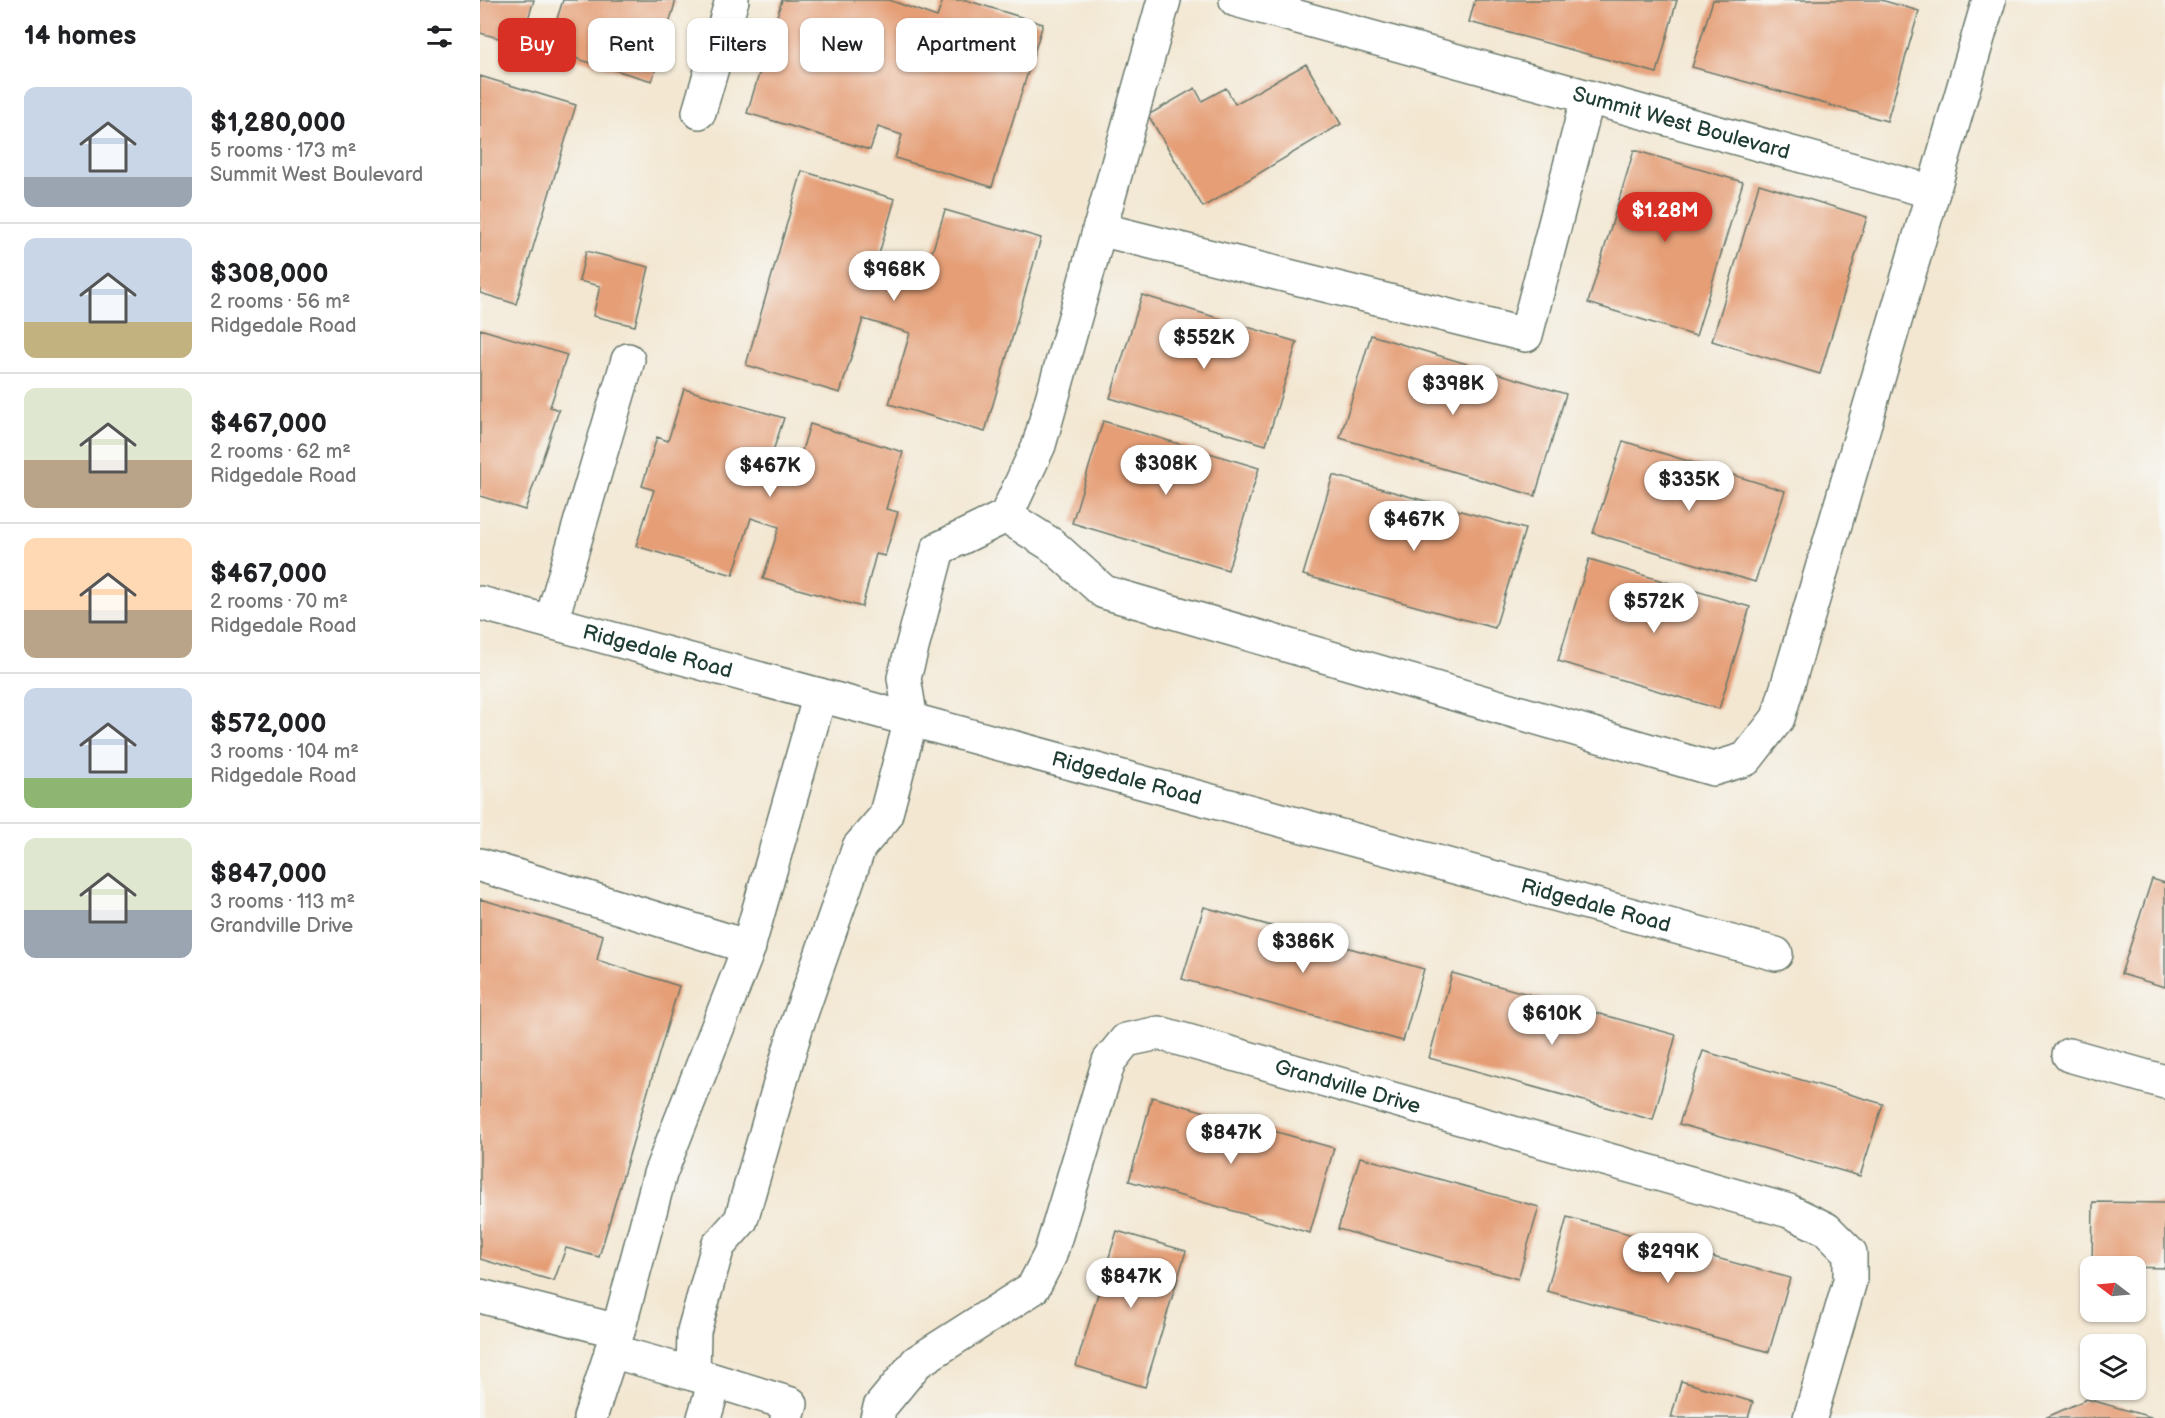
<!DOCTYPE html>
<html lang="en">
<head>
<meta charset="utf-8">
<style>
	:root { --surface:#fff; --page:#f6f6f6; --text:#202124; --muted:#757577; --line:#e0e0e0; --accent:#d93025 }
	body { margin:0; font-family:"Balsamiq Sans",sans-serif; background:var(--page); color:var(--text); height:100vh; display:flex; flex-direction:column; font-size:22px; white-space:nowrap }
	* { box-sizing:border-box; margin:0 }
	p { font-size:20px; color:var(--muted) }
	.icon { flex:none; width:33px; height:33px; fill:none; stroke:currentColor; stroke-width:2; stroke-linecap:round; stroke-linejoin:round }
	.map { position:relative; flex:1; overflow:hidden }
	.side { display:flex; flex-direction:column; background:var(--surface); width:480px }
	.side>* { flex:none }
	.top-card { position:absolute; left:18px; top:18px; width:570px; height:54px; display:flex; gap:12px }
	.needle { width:39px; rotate:286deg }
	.buttons { position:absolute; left:1600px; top:1256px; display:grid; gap:12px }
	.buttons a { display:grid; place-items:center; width:66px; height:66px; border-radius:12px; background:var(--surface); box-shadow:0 2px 4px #0004; font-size:30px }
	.price { position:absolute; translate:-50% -51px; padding:0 14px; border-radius:21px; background:#fff; color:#222; font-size:20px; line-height:39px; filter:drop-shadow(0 2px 3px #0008) }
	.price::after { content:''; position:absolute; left:50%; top:36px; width:18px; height:14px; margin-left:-9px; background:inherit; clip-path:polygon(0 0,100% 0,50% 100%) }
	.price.active { background:var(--accent); color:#fff }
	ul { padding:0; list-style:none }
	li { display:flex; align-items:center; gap:18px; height:150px; padding:0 24px }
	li+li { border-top:2px solid var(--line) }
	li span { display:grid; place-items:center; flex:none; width:168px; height:120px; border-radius:12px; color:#555 }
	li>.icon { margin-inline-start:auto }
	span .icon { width:72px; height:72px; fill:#fffc; stroke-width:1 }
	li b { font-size:26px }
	h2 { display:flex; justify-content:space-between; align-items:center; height:72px; padding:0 24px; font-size:26px }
	.pill { padding:0 21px; border-radius:12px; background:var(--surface); box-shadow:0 2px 4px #0004; font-size:21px; line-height:54px }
	.pill.active { background:var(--accent); color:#fff }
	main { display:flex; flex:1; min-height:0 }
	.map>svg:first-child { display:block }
	.building { fill:#e59e76 }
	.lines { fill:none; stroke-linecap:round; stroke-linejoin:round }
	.minor-casing { stroke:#69786b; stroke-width:36 }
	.minor { stroke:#fff; stroke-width:33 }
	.labels { text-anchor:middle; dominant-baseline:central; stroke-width:6; stroke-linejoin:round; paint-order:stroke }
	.street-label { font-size:21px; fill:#1f3d34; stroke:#f6f6f2 }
</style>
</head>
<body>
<main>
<section class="side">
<h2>14 homes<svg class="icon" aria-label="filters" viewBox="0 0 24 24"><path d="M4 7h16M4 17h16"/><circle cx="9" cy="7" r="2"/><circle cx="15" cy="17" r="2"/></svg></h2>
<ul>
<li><span style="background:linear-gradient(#c9d6e8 75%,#9aa5b1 0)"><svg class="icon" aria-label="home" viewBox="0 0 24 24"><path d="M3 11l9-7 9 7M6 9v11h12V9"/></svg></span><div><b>$1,280,000</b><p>5 rooms · 173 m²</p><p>Summit West Boulevard</p></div></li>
<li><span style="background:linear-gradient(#c9d6e8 70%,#c2b280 0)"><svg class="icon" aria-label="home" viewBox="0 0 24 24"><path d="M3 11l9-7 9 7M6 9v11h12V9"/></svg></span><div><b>$308,000</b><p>2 rooms · 56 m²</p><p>Ridgedale Road</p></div></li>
<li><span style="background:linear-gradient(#dfe7d0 60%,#b9a48a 0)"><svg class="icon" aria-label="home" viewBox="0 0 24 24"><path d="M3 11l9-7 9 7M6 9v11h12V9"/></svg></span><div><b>$467,000</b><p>2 rooms · 62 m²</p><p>Ridgedale Road</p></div></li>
<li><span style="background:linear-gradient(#ffd9b3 60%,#b9a48a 0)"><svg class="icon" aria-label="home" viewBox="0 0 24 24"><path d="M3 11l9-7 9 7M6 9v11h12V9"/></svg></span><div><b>$467,000</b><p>2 rooms · 70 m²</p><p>Ridgedale Road</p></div></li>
<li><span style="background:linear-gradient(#c9d6e8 75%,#8fb573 0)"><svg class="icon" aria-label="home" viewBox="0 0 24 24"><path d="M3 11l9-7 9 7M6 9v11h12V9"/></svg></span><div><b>$572,000</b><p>3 rooms · 104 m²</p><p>Ridgedale Road</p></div></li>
<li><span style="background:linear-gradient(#dfe7d0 60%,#9aa5b1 0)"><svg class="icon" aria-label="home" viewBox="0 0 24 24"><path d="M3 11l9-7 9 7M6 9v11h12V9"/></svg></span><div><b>$847,000</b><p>3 rooms · 113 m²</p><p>Grandville Drive</p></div></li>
</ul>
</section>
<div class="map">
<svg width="1685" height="1418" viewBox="0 0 1685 1418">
	<rect width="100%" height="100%" fill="#f6f6f2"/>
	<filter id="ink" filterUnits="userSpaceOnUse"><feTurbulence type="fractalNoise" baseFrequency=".0167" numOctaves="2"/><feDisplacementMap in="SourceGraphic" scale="12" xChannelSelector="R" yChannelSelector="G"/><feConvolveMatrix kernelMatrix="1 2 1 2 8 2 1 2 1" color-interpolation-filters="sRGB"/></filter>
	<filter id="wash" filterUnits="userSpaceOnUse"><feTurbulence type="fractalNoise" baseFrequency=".008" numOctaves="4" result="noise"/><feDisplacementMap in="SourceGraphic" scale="24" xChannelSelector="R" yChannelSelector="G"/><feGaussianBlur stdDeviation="1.35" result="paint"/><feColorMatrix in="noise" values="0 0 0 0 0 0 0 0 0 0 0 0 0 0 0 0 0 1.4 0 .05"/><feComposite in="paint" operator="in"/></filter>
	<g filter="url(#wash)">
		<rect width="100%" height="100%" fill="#f3e7d2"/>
		<g id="blocks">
			<path class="building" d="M0,0H54L40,44L0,33Z
				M83,0H196L172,81L67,50Z
				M302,0H409L457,17L463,0H486L563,24L512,187L415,158L422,135L398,127L390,150L267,113Z
				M995,0H1197L1177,73L989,22Z
				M1233,0H1401L1439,11L1407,121L1212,67Z
				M826,64L861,124L723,207L668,115L715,88L722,101L746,88L755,104Z
				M0,76L96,105L36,304L0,293Z
				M1154,150L1263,182L1216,336L1108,303Z
				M322,171L415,199L394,271L442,285L465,210L561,238L505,432L409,404L430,333L383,319L360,393L266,365Z
				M1279,184L1387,217L1340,374L1232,341Z
				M106,251L169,267L155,326L113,316L120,286L99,281Z
				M662,295L817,342L786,445L630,398Z
				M0,329L87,355L70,407L79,410L45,510L0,496Z
				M891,335L1086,394L1055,496L860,438Z
				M204,389L304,418L288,466L315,473L330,424L423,452L406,509L418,512L405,556L396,554L382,607L283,579L299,527L271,518L253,575L156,546L174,490L162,486L177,437L188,441Z
				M623,421L779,468L748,570L592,523Z
				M1143,441L1305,491L1275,582L1113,533Z
				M853,475L1045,529L1015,628L823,575Z
				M1109,559L1270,607L1239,709L1078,661Z
				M1672,879L1685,883V987L1641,974Z
				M0,899L123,935L117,960L199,986L119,1257L86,1248L74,1281L0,1259Z
				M724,907L944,969L923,1041L702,979Z
				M972,973L1196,1035L1173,1120L949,1058Z
				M1223,1051L1403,1104L1380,1176L1199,1124Z
				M672,1097L854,1148L830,1233L649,1181Z
				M880,1157L1059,1207L1038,1279L858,1229Z
				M1613,1202L1685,1203V1268L1612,1266Z
				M1087,1217L1310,1278L1289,1352L1067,1291Z
				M637,1231L706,1251L665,1387L596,1366Z
				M1201,1381L1273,1402L1268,1418H1191Z
				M1607,1399L1671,1417V1418H1565Z"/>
		</g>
	</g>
	<g filter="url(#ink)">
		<use href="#blocks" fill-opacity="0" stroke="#69786b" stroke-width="1.5"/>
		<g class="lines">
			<g class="minor-casing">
				<g id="minor">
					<path id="s1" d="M756,0L1453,192L1509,0"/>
					<path d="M219,112L252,0"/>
					<path d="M619,229L1046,335L1108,97"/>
					<path d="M526,516L572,545L624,592L1233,769L1266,759L1298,718L1453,192"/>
					<path id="s2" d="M0,603L1296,954"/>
					<path d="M71,622L148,360"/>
					<path d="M0,865L269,947"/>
					<path d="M1589,1055L1685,1082"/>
					<path d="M0,1296L138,1331L110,1418"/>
					<path d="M138,1331L180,1174L266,955L340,695"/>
					<path d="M131,1351L213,1374L214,1331L238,1246L261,1220L316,1028L379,847L405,817L431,720L424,678L458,549L526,516L559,445L684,0"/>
					<path d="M213,1374L311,1404L307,1418"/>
					<path d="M224,1418L235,1381"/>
					<path id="s3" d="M397,1418L400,1407L437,1362L553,1288L570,1255L629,1061L646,1040L679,1033L1309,1211L1346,1229L1370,1253V1281L1330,1418"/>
				</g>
			</g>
			<use href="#minor" class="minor"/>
		</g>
	</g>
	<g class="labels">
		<g class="street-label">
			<text stroke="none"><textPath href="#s1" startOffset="462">Summit West Boulevard</textPath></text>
			<text stroke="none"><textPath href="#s2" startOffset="184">Ridgedale Road</textPath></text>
			<text stroke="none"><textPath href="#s2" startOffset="670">Ridgedale Road</textPath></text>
			<text stroke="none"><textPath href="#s2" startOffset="1156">Ridgedale Road</textPath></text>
			<text stroke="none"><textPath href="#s3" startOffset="704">Grandville Drive</textPath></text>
		</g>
	</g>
</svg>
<div class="buttons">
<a><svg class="needle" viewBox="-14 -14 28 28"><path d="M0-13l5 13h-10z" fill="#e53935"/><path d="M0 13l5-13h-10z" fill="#757577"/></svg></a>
<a><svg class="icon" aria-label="layers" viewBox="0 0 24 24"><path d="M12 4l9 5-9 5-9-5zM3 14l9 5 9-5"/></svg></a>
</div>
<b class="price active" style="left:1185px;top:243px">$1.28M</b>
<b class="price" style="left:414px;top:302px">$968K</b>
<b class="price" style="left:724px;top:370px">$552K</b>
<b class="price" style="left:973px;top:416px">$398K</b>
<b class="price" style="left:686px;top:496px">$308K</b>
<b class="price" style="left:290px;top:498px">$467K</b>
<b class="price" style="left:1209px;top:512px">$335K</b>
<b class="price" style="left:934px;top:552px">$467K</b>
<b class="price" style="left:1174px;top:634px">$572K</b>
<b class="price" style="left:823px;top:974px">$386K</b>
<b class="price" style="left:1072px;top:1046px">$610K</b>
<b class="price" style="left:751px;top:1165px">$847K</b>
<b class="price" style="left:1188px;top:1284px">$299K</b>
<b class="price" style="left:651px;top:1309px">$847K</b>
<div class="top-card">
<a class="pill active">Buy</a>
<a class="pill">Rent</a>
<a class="pill">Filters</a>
<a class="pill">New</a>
<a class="pill">Apartment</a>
</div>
</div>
</main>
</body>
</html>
